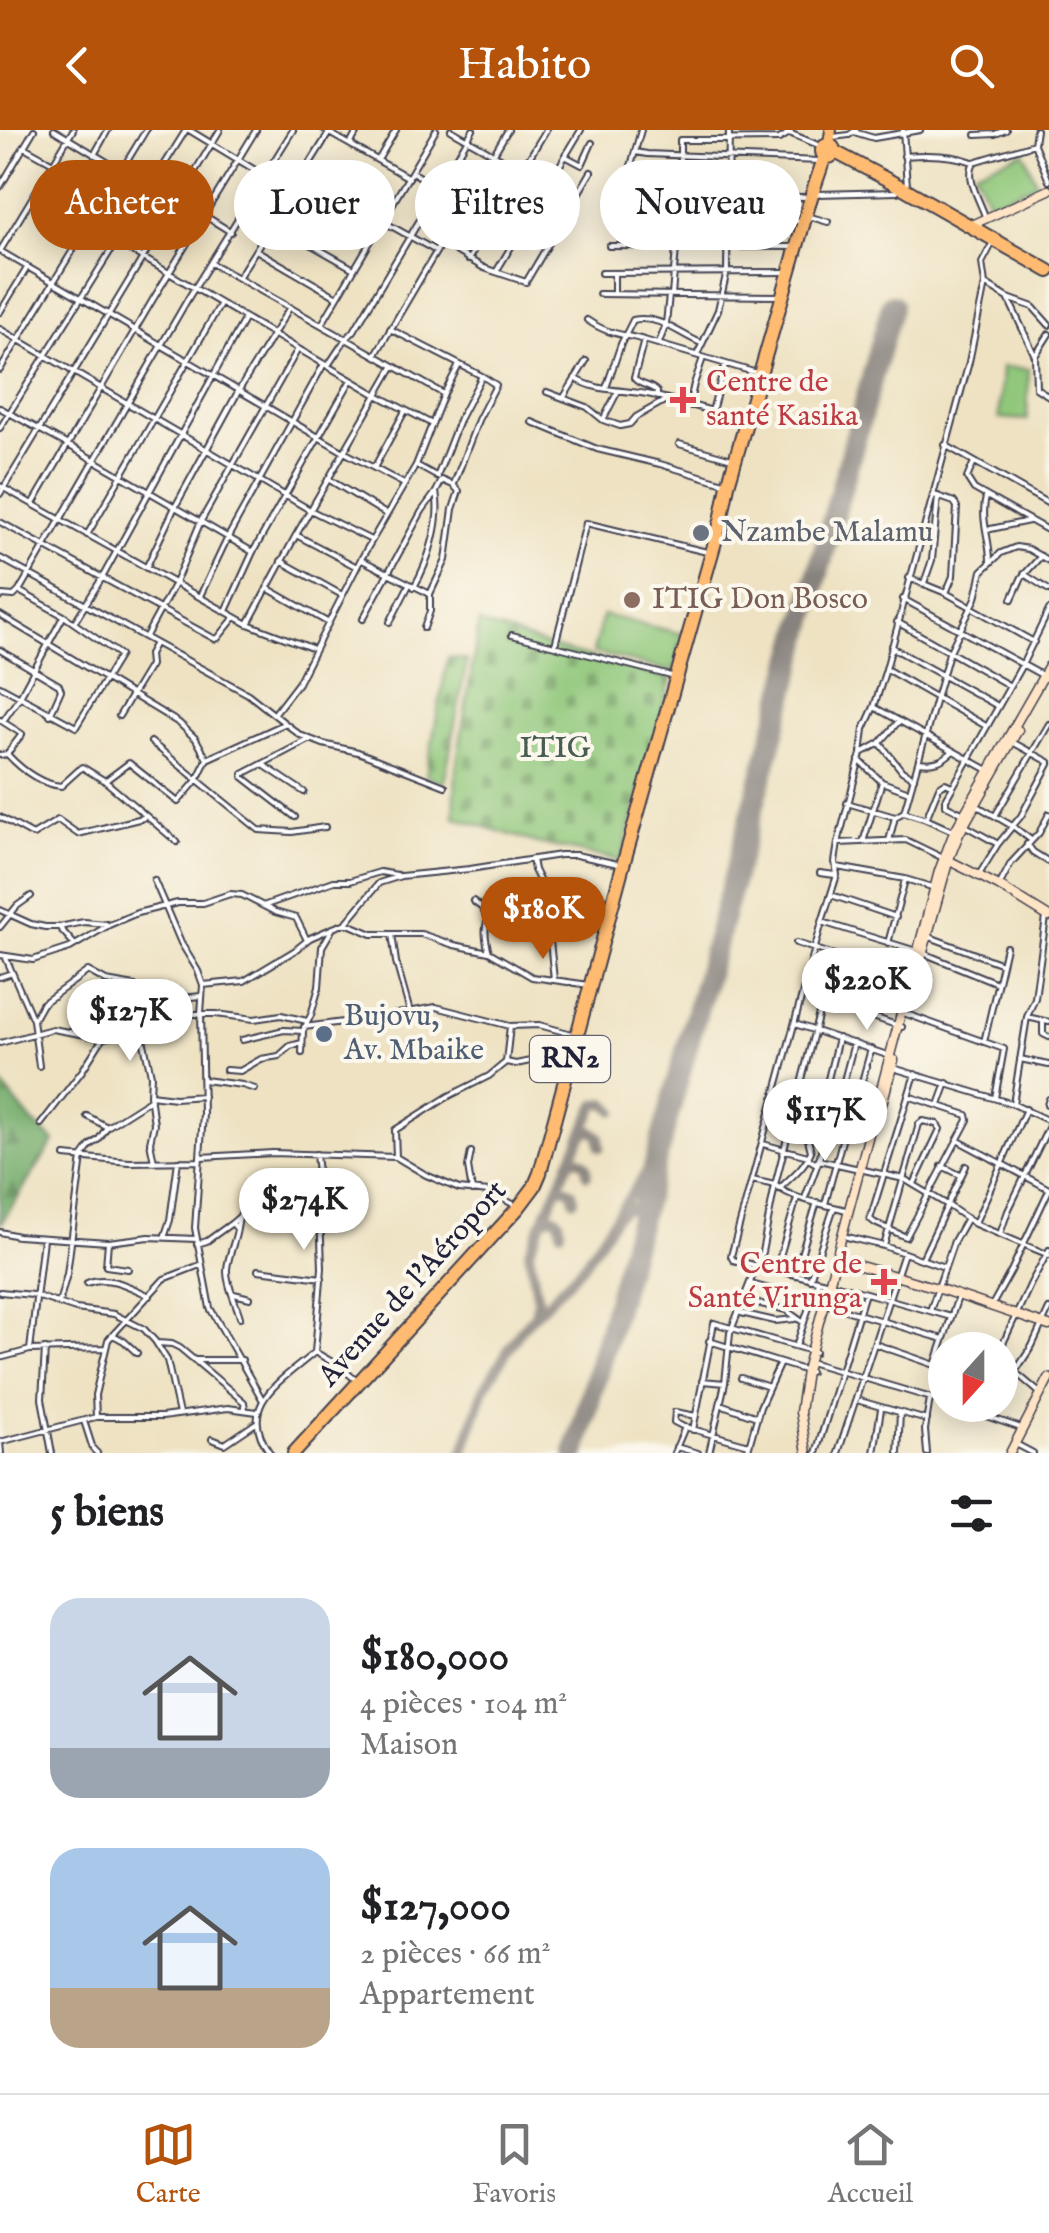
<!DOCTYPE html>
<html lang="fr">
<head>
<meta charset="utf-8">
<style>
	:root { --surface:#fff; --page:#f6f6f6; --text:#202124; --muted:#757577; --line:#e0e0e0; --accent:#b45309 }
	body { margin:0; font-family:"IM FELL English",serif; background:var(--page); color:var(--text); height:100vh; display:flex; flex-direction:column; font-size:38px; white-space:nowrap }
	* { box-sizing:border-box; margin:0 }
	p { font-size:32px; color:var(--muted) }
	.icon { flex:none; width:55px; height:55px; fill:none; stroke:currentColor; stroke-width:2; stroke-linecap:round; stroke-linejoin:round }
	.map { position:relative; height:1323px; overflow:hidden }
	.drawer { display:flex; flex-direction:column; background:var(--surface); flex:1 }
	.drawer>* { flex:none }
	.top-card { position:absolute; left:30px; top:30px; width:990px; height:90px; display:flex; gap:20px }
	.needle { width:65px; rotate:201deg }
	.tools { position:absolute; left:928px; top:1202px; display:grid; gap:20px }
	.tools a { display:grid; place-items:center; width:90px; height:90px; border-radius:50%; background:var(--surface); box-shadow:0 5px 25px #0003; font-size:50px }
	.price { position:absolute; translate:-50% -85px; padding:0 22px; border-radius:35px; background:#fff; color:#222; font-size:32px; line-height:65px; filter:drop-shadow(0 2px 5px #0008) }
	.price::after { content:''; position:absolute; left:50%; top:60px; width:30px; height:22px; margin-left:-15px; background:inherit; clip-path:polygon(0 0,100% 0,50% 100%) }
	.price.current { background:var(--accent); color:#fff }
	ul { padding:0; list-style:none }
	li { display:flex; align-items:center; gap:30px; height:250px; padding:0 50px }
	li span { display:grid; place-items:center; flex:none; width:280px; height:200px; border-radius:30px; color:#555 }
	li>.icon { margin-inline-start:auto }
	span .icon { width:120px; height:120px; fill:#fffc; stroke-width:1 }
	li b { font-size:42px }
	h2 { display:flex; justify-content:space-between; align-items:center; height:120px; padding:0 50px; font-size:42px }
	.pill { padding:0 35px; border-radius:45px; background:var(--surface); box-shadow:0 5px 25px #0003; font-size:35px; line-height:90px }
	.pill.current { background:var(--accent); color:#fff }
	header { display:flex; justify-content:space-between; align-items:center; height:130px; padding:0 50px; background:var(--accent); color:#fff; font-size:45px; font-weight:600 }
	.menu { display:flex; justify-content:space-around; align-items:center; height:140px; border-top:2px solid var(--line); background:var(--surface); font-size:28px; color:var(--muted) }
	.menu a { display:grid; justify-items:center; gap:5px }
	.menu .current { color:var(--accent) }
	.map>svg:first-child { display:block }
	.forest { fill:url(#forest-firs); stroke:#4b6752; stroke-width:2.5 }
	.cemetery { fill:url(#cemetery-stones); stroke:#59745a; stroke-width:2.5 }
	.pitch { fill:#90c77a; stroke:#59745a; stroke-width:2.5 }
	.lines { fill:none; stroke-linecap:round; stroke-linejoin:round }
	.taxiway { stroke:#88827e; stroke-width:10 }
	.runway { stroke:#88827e; stroke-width:22 }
	.street-casing { stroke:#413f4f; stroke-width:8 }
	.secondary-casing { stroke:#413f4f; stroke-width:11 }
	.primary-casing { stroke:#413f4f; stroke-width:14 }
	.highway-casing { stroke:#413f4f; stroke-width:16 }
	.street { stroke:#fff; stroke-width:4 }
	.secondary { stroke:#ffe4c6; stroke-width:8 }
	.primary { stroke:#ffbb71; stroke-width:10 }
	.highway { stroke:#ffbb71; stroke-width:12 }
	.health-dot { fill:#e0444e; stroke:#fbf7ec; stroke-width:4 }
	.worship-dot { fill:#6b7280; stroke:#fbf7ec; stroke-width:4 }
	.education-dot { fill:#8d6e63; stroke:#fbf7ec; stroke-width:4 }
	.service-dot { fill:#5c6f8a; stroke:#fbf7ec; stroke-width:4 }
	.labels { text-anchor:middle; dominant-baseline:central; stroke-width:8; stroke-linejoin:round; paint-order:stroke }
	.shield { fill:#fbf7ec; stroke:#636270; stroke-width:2.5 }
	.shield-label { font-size:28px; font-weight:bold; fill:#22223b }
	.health-label { font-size:30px; fill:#be3a42; stroke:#fbf7ec; text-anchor:start }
	.worship-label { font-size:30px; fill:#5b616d; stroke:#fbf7ec; text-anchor:start }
	.education-label { font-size:30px; fill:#785e54; stroke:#fbf7ec; text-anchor:start }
	.park-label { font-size:30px; fill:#485c51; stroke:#fbf7ec }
	.service-label { font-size:30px; fill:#4e5e75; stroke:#fbf7ec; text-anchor:start }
	.street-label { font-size:30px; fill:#22223b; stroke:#fbf7ec }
</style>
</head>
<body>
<header><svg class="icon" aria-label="back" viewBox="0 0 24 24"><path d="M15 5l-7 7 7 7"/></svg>Habito<svg class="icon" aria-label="search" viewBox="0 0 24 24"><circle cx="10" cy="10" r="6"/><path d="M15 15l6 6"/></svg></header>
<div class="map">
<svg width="1049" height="1323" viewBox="0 0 1049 1323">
	<defs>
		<pattern id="forest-firs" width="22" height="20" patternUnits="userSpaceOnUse" patternTransform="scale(2.5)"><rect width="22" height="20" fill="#74ac6a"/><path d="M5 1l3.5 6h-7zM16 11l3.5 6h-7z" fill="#5f8c58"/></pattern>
		<pattern id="cemetery-stones" width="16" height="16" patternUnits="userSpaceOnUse" patternTransform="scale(2.5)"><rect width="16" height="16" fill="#90c77a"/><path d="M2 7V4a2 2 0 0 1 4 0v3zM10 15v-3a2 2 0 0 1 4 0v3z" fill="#75a165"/></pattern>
	</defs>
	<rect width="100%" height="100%" fill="#fbf7ec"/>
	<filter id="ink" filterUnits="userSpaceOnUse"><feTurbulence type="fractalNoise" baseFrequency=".01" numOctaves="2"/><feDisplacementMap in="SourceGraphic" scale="20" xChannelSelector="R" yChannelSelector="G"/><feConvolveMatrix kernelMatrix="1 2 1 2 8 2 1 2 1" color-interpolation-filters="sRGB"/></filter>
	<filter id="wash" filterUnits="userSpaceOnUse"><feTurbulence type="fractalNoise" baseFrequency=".0048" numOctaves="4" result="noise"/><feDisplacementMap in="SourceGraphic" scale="40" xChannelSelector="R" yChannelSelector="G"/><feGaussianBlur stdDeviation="2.25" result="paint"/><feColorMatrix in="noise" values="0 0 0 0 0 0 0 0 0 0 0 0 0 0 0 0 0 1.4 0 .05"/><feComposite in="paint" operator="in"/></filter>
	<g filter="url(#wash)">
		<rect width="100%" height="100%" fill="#eee2c2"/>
		<path class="forest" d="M0,952L32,992L54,1011L0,1095Z"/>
		<path class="cemetery" d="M479,493L551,517L671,549L621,731L537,713L454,687L456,639Z
			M448,527L467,530L444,653L426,645Z"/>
		<path class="pitch" d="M1024,22L1037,54L989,73L975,41Z
			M1002,237L1029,239L1027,290L999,288Z
			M603,485L683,504L673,542L593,522Z"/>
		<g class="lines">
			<path class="taxiway" d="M580,1008L585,1003L592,1001L599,1006L600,1017
				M568,1033L577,1029C586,1031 587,1037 587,1045
				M556,1062C560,1056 567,1057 572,1062L574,1070
				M620,1083C629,1074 637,1079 639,1090
				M543,1090L551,1086C560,1088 560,1093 561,1101
				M535,1183L538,1170L529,1121L594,978L597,974L606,973L614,981
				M463,1323L484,1259L521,1199L582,1137L657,1026"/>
			<path class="runway" d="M575,1323L892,175"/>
		</g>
	</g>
	<g filter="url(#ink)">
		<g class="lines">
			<g class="street-casing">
				<path id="street" d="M54,0L122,41
					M73,0L0,121L344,322L404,354
					M189,0L265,46
					M324,0L409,48
					M451,0L574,70
					M782,0L823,17
					M903,0L907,56
					M1036,0L1034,14L1049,51
					M854,2L874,8L920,0
					M976,5L995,4L1006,0
					M833,7L849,5L856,0
					M351,13L358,0
					M24,17L53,33
					M635,22L647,24L820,31
					M94,25L108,0
					M565,26L582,35L592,13
					M904,26C927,24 952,24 973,32
					M378,30L396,0
					M125,36L231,102
					M412,42L490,88
					M727,48L781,50
					M0,57L34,0
					M624,63L648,66L809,67
					M256,64L282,79
					M817,64L897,62
					M293,65L371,111
					M620,75L641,0
					M985,86C979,69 965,48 974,32L1034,14
					M811,87L828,92
					M384,92L436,121
					M273,93L354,139
					M87,95L377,265L432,294
					M618,95L679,91H798
					M442,113L484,138L526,152L591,42
					M609,116L794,117
					M778,117L780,67
					M256,120L337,167
					M468,130L546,0
					M211,133L442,263
					M496,142L581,0
					M601,143L786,142
					M238,148L329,3
					M985,154L1008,168L1033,177L1049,195
					M599,164L779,166
					M614,164V144
					M672,165L680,72V10L779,9L790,3
					M1008,168L1035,226L1036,258L1049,266
					M0,182L27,138
					M587,190C609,205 620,203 644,210
					M322,194L436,0
					M0,199L310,380L371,410
					M390,199L482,246L460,288L437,347
					M659,213L666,194L669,165
					M376,224L508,0
					M697,225L718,180L727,141L729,0
					M1035,226L1049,204
					M329,234L345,210L354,201L473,0
					M0,240L146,0
					M575,248C598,263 627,259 652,265C683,273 714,281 744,290
					M606,258L621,214L633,190C658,184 679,204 701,213
					M547,262L587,277L603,290L620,296L630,294L636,287L666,270
					M564,267L586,231
					M657,267V262C651,254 639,256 634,248L644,210L757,243
					M689,276L694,254L703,228
					M0,278L68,315L253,422
					M712,281L725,234
					M604,288L618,261
					M532,292L597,319L660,334L724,353
					M0,298L186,0
					M679,314L732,329
					M945,315L1049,374
					M974,332L967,348L974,359L1049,401
					M416,335L438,347
					M374,338L405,281
					M328,349L386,384
					M454,354L478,290L496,255L482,246
					M0,356L248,494L314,519
					M0,364L220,0
					M934,365L954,372L957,377L953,446L946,463
					M986,367C980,390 990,408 990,431
					M33,374L152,171L256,0
					M0,392L215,509L218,508L235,487
					M986,400L1029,391
					M87,405L220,175
					M296,405L357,437
					M0,428L248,564L300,605L323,614L358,622L445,656
					M362,430L430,464V481L424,498
					M281,431L342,465
					M146,438L175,377L239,260L290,177
					M1024,444L1049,460
					M909,448L946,463L1034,512
					M924,453L932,430L938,366
					M414,457C428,433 442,391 436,362
					M267,458L327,492
					M200,466L228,407L324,234
					M0,468L2,465L14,466L19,461L189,167L293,0
					M903,469L1049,549
					M1012,469L1022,447L1041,426
					M226,481L253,422L351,250
					M0,485L179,593L196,609L207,629
					M363,489L422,381L436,362L442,350L453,355L459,361L453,379L446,430L430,464
					M390,492L409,455
					M897,492L1010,556
					M74,493L102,448L245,188
					M248,494L296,405L393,237
					M512,505L671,546
					M146,506L175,453L201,391L298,219
					M555,515L586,393L707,422
					M891,517L996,575
					M0,520L59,555L61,560L50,585
					M886,539L986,596
					M0,556L76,597L120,525L64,486L21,462
					M874,577L988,640
					M275,583L298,553L361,429L416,335L444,264L459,235
					M119,586L150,535L149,524L155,513
					M0,590L22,604L7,624L0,625
					M3,591L19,568L63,487
					M151,612L259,700L292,702L325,697
					M880,613L902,641L914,648
					M1014,613L1049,632
					M862,623L880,613L899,591
					M7,624C21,639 40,654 61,656L82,637L105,651L177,712
					M859,630L882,652L909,662
					M919,632C934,634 942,632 953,621
					M262,634L304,662
					M105,651L129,633L178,672L197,650L207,629L284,594
					M847,673L895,687L904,682L949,523L976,468L982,441L1001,423L1016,417L1028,419L1049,431
					M976,675L1014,697L1031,710
					M904,682L926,689L955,702
					M964,684L946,675V669L1022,535L1049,480
					M995,686L1049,594
					M0,687L33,705L58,690L78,704L143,688
					M295,687L243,647V644L310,609
					M926,689L939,657L945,653L952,656
					M964,695L998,714
					M889,711L895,687
					M863,712L882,652
					M838,713L906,710L943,728
					M1027,714L1033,722L1049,732
					M532,729L534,740L545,762L554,850
					M837,737L905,749L935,758
					M820,743L835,745
					M980,743L998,714L1021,686L1049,634
					M154,750L181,813L198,841L203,855L201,883L203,984L195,1098L210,1178L262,1269
					M999,756L1011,733L1039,703L1049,684
					M831,765L896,787
					M473,771L482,778L487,787L536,803L549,805
					M263,776L334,751H350L380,742L397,745
					M0,780L31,794L45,797H59L84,792L106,794
					M822,792L923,823L997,853
					M346,793L372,804H421L454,815L489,822L532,847L589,855
					M0,797L17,776L31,766
					M59,797L75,815
					M392,804L396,832L410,882
					M927,806L1002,834
					M796,813L915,850
					M888,813L905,750
					M489,822C481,795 486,788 505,769
					M0,825L33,830L70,818L109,795L137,783L178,773H203L230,764L242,765L275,782L296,788L307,810
					M5,826L33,890L39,936
					M855,832L841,876L902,897
					M809,843L909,874
					M0,847L12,843
					M203,855L244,851L294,821L310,808L333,798
					M901,882L1004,919L995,968
					M1027,887L1049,892
					M33,890L42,874L88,841L106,851L135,856L146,867L154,871L201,866
					M1043,891V904L1049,907
					M795,894L890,926
					M304,897L375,888L436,877L510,896L539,895L572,904
					M141,900L151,945L150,965L154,994L150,1012L154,1032
					M242,910L284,900L303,901
					M984,912L1006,817
					M0,913L52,899L103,908L141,900L163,889L186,884H216L254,889L281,885L307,891
					M302,923L303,901L311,885L319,857L322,817L333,798L346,793L379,753L401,746L470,739L560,725H576L618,734
					M1020,929L1049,935
					M506,932L516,934L535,930
					M893,938L1013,974L1049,991
					M226,940L240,941L261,929L279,926L290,916L302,913
					M204,950L242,955L255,959
					M150,965L175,968L203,966
					M908,966L967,985L968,990L906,1107L875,1093L870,1089L915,944
					M1013,974L1027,887L1035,868L1046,787
					M939,975L947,953
					M1047,975L1049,969
					M772,977L876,995
					M87,986L107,997
					M819,986L838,908
					M834,988L854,913
					M851,991L871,919
					M41,994L82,941L103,908
					M957,1010L1049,1059
					M763,1014L808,1026L810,1030L815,1033L819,1030L904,1049L946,1074L975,1094L1049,1125
					M471,1022L468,1037L472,1061
					M65,1026L129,1032L199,1031
					M201,1027L273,1023L396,1027L426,1045L459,1059L489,1062L515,1075
					M396,1027L395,1000L449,966L489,946L506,932L510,896
					M942,1036L960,1045
					M752,1050L775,1055C793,1070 823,1074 846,1080
					M779,1059C791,1047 805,1037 811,1021L801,983
					M805,1068L819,1030L829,987
					M825,1074L847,992
					M239,1087L254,1062
					M975,1093L1026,979
					M237,1099C235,1112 228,1126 227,1139C226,1153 236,1173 240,1187
					M0,1102L18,1106L108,1112L149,1107L196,1109
					M1000,1104L1008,1081L1049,996
					M165,1105L170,1090L178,1031
					M847,1107L884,1116L944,1137
					M108,1112L106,1136L128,1139
					M197,1114L207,1111L232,1093L237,1099L239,1087L232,1093
					M884,1116L919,994L923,991L937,994L940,999L914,1054
					M922,1129L966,1036
					M258,1140L322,1148
					M776,1140L797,1068
					M795,1144L817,1072
					M810,1149L834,1077
					M87,1153C108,1144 130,1157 150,1166
					M751,1154L812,1170
					M0,1162L33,1165L76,1179L114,1184L144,1199L155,1211L167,1230L179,1284
					M234,1164L250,1168
					M744,1170L786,1180L804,1193
					M59,1173L67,1144L82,1027L90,1016L99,1009L107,997L151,969
					M828,1175L943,1209
					M991,1177L1011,1141L1049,1060
					M930,1181L954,1111L967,1088
					M741,1183L775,1191L795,1189
					M951,1187L834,1154L733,1130L731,1126L822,792L837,745L835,732L838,713L861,624L864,599L874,577L886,539L969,232L985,154L982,133L992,114
					M113,1205L124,1211L137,1223
					M709,1211L810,1242
					M157,1213L172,1214L180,1218L244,1272L245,1279
					M875,1214L935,1235L958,1167
					M796,1216L818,1151
					M45,1219L42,1269L52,1323
					M30,1220L43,1109
					M1000,1220L1031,1153L1049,1120
					M315,1222L339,1236L356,1250
					M0,1228L30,1220L105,1218
					M1000,1229L1041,1264
					M196,1230H242
					M813,1233L945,1272
					M1015,1242L1032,1216L1049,1179
					M741,1248L769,1257
					M702,1251L725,1253
					M860,1271L927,1290
					M720,1274L757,1287
					M954,1275L1021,1298
					M96,1287L95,1265L108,1210L164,1149L200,1135
					M84,1291L93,1319L97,1323
					M682,1296L674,1292L675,1282L696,1286
					M693,1300L714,1193L815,1222
					M212,1309L225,1314L256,1293
					M1014,1313L1033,1323
					M676,1317L698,1323
					M1,1323L0,1312L96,1287H162L228,1278L257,1282
					M270,1323C235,1275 281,1251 315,1222L322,1138L319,1053L316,1024
					M674,1323L685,1297L749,1315
					M709,1323L725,1253L730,1203L762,1122L775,1055L828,848
					M747,1323L760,1277L780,1233
					M816,1323L865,1163
					M838,1323L904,1123
					M874,1323L881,1279
					M898,1323L900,1283
					M927,1323L925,1300L930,1268"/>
			</g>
			<g class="secondary-casing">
				<path id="secondary" d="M969,96L1049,60
					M944,728L999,756L1049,787
					M921,829L949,729L959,704L1018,600
					M882,974L894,930
					M836,1129L937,1158L1049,1196
					M807,1323L800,1282L806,1241L939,741L954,702L1049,536
					M1010,1323L1049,1248"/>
			</g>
			<g class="primary-casing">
				<path id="primary" d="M829,14L831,0"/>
			</g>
			<g class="highway-casing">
				<path id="highway" d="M822 21a6 6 0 1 1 12 0a6 6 0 1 1-12 0Z
					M835,22L907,60L1049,141
					M294,1323L519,1077L534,1057L540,1043L623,735L721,391L728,355L812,64L825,26"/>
			</g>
			<use href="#street" class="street"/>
			<use href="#secondary" class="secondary"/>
			<use href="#primary" class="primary"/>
			<use href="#highway" class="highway"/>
		</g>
	</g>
	<g class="health-dot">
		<path d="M678 255h10v10h10v10h-10v10h-10v-10h-10v-10h10z"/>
		<path d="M879 1137h10v10h10v10h-10v10h-10v-10h-10v-10h10z"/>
	</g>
	<circle class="worship-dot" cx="701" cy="403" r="10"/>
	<circle class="education-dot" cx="632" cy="470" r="10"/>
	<circle class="service-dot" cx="324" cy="904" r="10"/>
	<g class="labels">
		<rect class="shield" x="530" y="906" width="80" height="46" rx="8"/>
		<g class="shield-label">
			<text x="570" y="929">RN2</text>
		</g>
		<g class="health-label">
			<text x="706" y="253">Centre de<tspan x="706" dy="34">santé Kasika</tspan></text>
			<text x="862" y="1135" text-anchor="end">Centre de<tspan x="862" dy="34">Santé Virunga</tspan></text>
		</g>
		<g class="worship-label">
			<text x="721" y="403">Nzambe Malamu</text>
		</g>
		<g class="education-label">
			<text x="652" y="470">ITIG Don Bosco</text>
		</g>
		<g class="park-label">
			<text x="555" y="619">ITIG</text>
		</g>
		<g class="service-label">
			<text x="344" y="887">Bujovu,<tspan x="344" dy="34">Av. Mbaike</tspan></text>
		</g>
		<g class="street-label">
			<text transform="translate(413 1154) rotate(-48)">Avenue de l'Aéroport</text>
		</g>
	</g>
</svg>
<div class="tools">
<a><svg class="needle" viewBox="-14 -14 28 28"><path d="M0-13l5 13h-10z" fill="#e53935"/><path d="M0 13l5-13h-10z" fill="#757577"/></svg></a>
</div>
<b class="price current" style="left:543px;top:832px">$180K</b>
<b class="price" style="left:867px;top:903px">$220K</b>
<b class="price" style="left:130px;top:934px">$127K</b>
<b class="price" style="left:825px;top:1034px">$117K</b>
<b class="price" style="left:304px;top:1123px">$274K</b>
<div class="top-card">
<a class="pill current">Acheter</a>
<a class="pill">Louer</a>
<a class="pill">Filtres</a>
<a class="pill">Nouveau</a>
</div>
</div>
<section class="drawer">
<h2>5 biens<svg class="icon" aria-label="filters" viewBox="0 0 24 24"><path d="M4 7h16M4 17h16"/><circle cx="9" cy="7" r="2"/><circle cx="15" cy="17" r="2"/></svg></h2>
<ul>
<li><span style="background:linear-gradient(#c9d6e8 75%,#9aa5b1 0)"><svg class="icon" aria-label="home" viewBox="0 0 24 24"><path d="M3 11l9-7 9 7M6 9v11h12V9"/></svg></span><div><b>$180,000</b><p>4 pièces · 104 m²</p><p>Maison</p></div></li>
<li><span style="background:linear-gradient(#a9c7e8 70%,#b9a48a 0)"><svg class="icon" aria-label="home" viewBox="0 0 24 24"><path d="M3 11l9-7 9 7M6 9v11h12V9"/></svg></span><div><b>$127,000</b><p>2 pièces · 66 m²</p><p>Appartement</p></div></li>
</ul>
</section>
<nav class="menu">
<a class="current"><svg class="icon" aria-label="map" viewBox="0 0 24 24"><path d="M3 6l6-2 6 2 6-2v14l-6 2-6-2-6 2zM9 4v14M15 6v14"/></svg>Carte</a>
<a><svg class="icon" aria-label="saved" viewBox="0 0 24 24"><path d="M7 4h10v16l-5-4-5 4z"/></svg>Favoris</a>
<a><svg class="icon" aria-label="home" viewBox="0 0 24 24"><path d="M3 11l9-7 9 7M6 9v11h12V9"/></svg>Accueil</a>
</nav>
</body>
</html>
